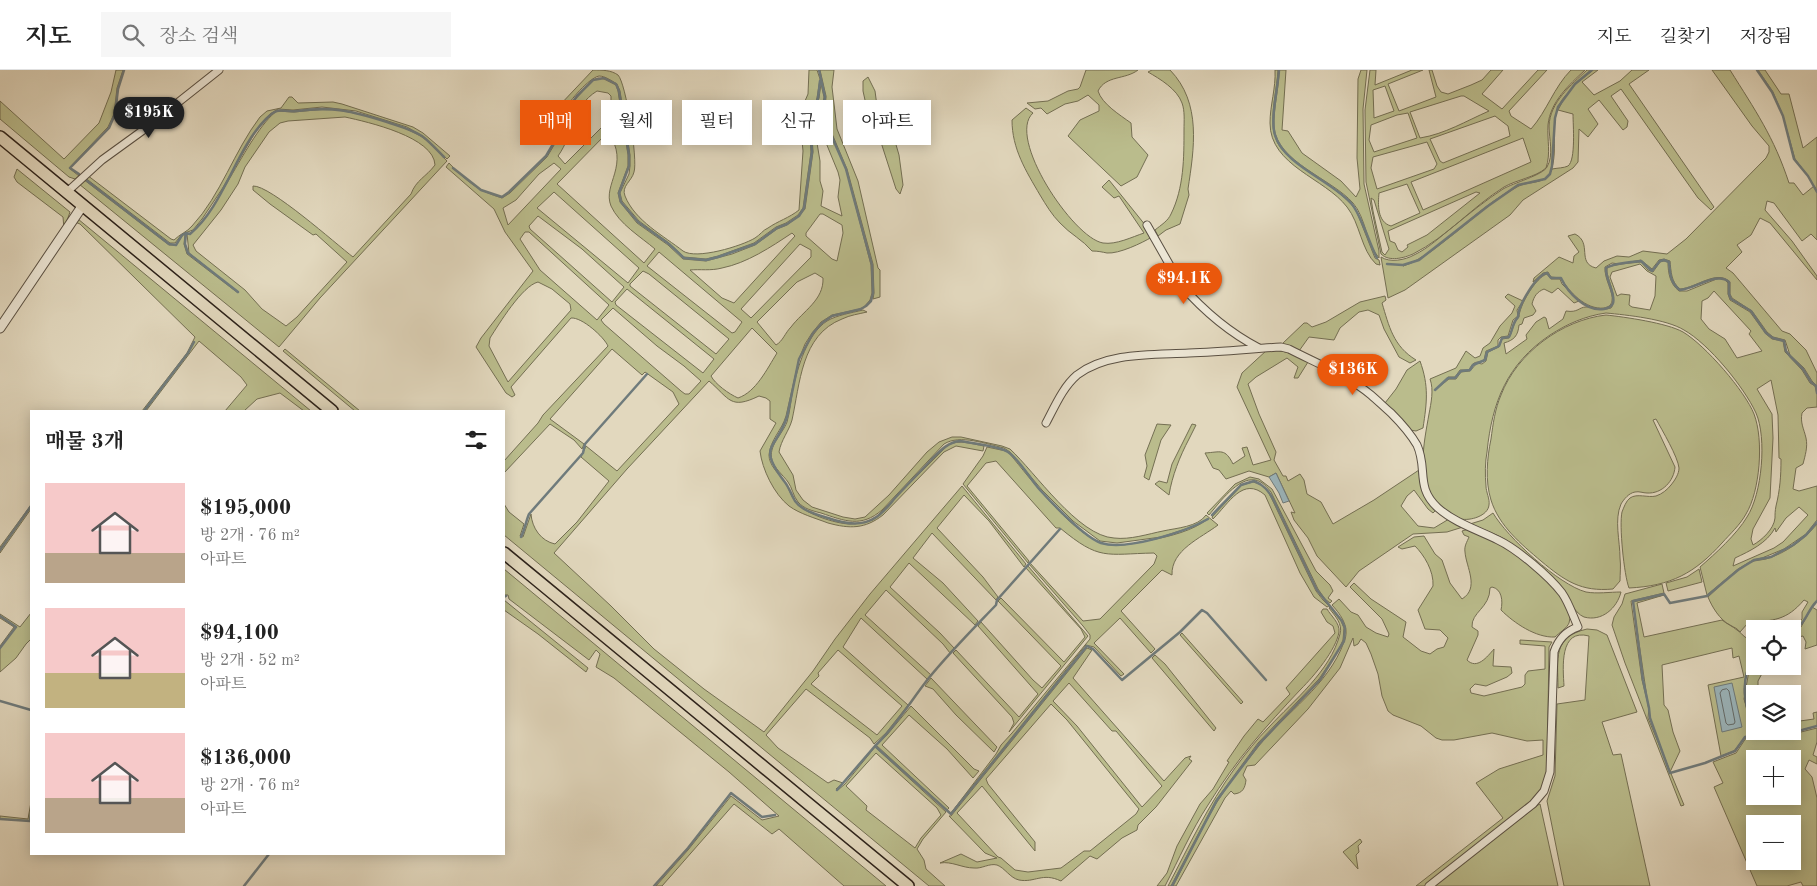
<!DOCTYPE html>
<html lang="ko">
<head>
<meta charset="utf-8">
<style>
	:root { --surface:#fff; --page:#f6f6f6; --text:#222; --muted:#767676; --line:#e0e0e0; --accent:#ea580c }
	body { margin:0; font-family:"Old Standard TT","Noto Serif KR",serif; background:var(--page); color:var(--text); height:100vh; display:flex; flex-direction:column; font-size:19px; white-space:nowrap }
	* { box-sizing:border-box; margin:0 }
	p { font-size:16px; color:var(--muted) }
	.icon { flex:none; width:28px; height:28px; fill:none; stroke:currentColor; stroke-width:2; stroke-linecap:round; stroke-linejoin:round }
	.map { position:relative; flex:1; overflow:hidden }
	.details { position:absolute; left:30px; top:340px; width:475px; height:445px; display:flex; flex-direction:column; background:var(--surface); border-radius:0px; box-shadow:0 2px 12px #0003 }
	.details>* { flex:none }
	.banner { position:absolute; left:520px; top:30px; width:475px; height:45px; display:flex; gap:10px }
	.controls { position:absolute; left:1746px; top:550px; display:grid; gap:10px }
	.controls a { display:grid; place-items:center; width:55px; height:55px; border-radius:0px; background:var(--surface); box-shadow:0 2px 12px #0003; font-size:25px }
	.price { position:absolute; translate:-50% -42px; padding:0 11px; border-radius:18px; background:var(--accent); color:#fff; font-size:16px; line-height:32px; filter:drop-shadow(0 1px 2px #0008) }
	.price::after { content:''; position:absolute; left:50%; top:30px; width:15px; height:11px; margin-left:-8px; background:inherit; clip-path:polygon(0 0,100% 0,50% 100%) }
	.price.on { background:#222; color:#fff }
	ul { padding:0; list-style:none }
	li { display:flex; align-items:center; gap:15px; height:125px; padding:0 15px }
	li span { display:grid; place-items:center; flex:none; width:140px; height:100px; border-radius:0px; color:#555 }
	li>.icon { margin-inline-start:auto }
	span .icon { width:60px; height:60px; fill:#fffc; stroke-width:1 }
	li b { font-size:21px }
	h2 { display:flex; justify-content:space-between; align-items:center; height:60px; padding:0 15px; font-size:21px }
	.chip { padding:0 18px; border-radius:0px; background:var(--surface); box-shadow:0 2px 12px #0003; font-size:18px; line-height:45px }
	.chip.on { background:var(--accent); color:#fff }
	header { display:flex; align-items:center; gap:30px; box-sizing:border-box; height:70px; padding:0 25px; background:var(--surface); border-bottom:1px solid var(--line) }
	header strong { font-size:24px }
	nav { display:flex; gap:28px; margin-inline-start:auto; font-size:18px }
	.search { width:350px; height:45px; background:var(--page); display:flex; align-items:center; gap:12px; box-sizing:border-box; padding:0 18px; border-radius:0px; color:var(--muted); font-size:19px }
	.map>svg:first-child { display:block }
	.green { fill:#babc8c; stroke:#746f53; fill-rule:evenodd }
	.water { fill:#9bb6bd; stroke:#6f7b7c }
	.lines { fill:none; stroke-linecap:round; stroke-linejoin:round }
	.shore { stroke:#646c6c; stroke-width:1 }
	.stream { stroke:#6f7b7c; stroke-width:2.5 }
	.minor-casing { stroke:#5a5043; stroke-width:9 }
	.tertiary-casing { stroke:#5a5043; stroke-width:11 }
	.trunk-casing { stroke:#2d221a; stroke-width:14 }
	.minor { stroke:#ece6d5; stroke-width:7 }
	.tertiary { stroke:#ece6d5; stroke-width:9 }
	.trunk { stroke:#e2d8be; stroke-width:11 }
</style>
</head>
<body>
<header>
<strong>지도</strong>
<div class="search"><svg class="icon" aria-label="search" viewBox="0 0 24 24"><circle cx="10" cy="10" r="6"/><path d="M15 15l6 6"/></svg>장소 검색</div>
<nav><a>지도</a><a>길찾기</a><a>저장됨</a></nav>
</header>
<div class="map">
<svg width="1817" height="816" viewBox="0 0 1817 816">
	<rect width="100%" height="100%" fill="#e2d8be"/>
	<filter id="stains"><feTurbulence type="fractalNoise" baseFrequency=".004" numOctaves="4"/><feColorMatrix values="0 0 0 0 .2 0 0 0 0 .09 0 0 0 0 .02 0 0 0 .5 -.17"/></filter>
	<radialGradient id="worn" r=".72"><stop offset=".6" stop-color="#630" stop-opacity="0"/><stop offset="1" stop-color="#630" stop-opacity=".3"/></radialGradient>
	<path class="green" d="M116,0H123L117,18L114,44L108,57L69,98L79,106L75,109L69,107L0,49V31L64,89L99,53L111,22Z
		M593,0C602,0 611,0 618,5C626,13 638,90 634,102C632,111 621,116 625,126C635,151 664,166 683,181C696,190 742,176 755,168C760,165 763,160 768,158C778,151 789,148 799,140L803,81L800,50L802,38L808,24L809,0H817L820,9L817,28L809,51L811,82L803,138L798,145L786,153L776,157L754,173L718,186L706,189L684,187L669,173L639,151L622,131L620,123L629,104L630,96V85L620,21L617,14C612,11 605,6 599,6C589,8 569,31 565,40C562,48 561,56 558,64L556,45L558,37Z
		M820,0H834L832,17L837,59L858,111L878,198L880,200V227L873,229L874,223L873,194L847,99L827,52L825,43L826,26Z
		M1086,0H1138C1125,10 1106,5 1098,21C1102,34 1120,45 1131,53L1132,67L1148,85L1137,107L1121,116L1068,66L1080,50L1099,41V35L1088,25L1078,31L1065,34L1047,44L1041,38L1035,39L1027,33L1048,31L1068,21L1078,19L1080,17Z
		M1152,0H1170C1202,33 1194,79 1188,119L1189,125L1180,154L1166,160L1158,166L1155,160C1161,155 1168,151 1171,144C1184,118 1184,87 1184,60C1184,51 1185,41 1182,33C1177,19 1160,9 1148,2Z
		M1275,0H1278C1277,18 1272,36 1273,54C1273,79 1293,91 1312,103C1327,114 1344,125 1356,140L1375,188L1379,190L1380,195L1376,194C1361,180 1360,153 1347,137C1325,108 1270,96 1270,53C1270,35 1276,18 1275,0Z
		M1279,0H1286L1282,60L1288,61L1302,83L1341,111L1356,127L1360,119L1357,88L1358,9L1361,0H1367L1363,39L1364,114L1379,181V188C1366,173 1366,148 1353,133C1332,109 1277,92 1274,57C1273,39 1279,19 1279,0Z
		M1370,0H1376L1375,15L1412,0H1423L1388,14L1399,41L1436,27L1429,0H1432L1437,16L1441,22L1448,24L1471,15L1482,10L1491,0H1503L1482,24L1502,39L1538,0H1547L1509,41L1511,46L1531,59C1547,41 1554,17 1571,0H1585C1569,15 1550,32 1548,55C1547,70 1551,83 1546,98C1536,107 1516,110 1504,117C1472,137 1447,167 1413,184C1404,188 1389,192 1381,184L1366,112L1365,40ZM1385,16L1394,41L1374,48L1373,20ZM1461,26H1464L1489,41C1466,51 1445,64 1420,68L1410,42ZM1408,43L1417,68L1374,82L1369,70L1371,55L1397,45ZM1495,46L1508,56L1510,66L1443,93L1440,91L1430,69ZM1523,68L1531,92L1423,140L1411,112ZM1427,72L1437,94L1434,99L1377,119L1371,98L1373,87ZM1407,114L1420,143L1391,156C1377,152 1378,134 1379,123ZM1476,122L1480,123L1427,165L1407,175L1408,177L1402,182L1398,180L1395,173L1390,171L1388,161ZM1371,128L1374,130L1389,179L1385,185L1382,182L1373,141Z
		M1587,0H1591L1575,14L1593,0H1598L1582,12L1594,25L1620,11L1632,0H1649L1629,14L1714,137L1711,140L1698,128L1621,19L1611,26L1628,51L1627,57L1623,60L1599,30L1588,39L1598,54L1588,67L1579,59L1578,92L1573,98L1523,130L1510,145L1405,220L1388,228L1381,187C1390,193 1405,190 1414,185C1429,178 1441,166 1454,156C1470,143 1486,130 1503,119C1513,113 1543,105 1547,97C1554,85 1549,69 1549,56C1550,32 1571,15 1587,0ZM1566,25L1558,40L1573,44C1573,55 1576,90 1568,96C1564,98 1557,98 1552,99C1546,116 1529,110 1517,117C1491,131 1469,153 1446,170C1432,181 1420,191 1403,196C1408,193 1415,192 1420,188C1444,174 1464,153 1487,136C1496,129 1506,123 1515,117C1525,110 1544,115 1550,103C1561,79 1545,48 1566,25Z
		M1712,0H1730C1755,40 1774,67 1789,113H1794L1803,125L1814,116L1817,122V170L1811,164L1802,171L1774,133L1767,131L1765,140L1792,171L1817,206V210L1770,153L1760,148L1751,165L1737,175L1742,182L1726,198L1733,203L1782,261L1790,264L1806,280L1817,303V321L1816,315L1812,311L1804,298L1790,285L1785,270L1773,267L1767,262L1752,241L1732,228L1730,224V212C1717,199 1696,218 1680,219C1671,212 1671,201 1670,191L1664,189L1659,190L1652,199L1641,190L1619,194L1612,193L1605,197C1604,209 1614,223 1612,231C1611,236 1608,237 1604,238C1586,240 1569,222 1561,208L1551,207L1548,202L1543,203L1533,212L1534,208L1559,187L1573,193L1574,186L1579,182L1568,166L1575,164C1593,173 1576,193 1596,198L1604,191L1617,186L1629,187L1643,181L1667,184L1686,169L1766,88L1769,82V76L1752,56Z
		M1758,0H1765L1781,24H1789L1803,78L1817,67V121L1808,106L1795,89L1783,46L1773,22Z
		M868,7L875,21L877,36L882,45L890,54L899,85L903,115L900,124L896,119L878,63L871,57L863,21V11Z
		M598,8L604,9L616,15L618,21L628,85V96L618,123L620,132L637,153L668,175L683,189L706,191L732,184L755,175L777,159L787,155L799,146L805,139L813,82L811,51L819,28L821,14L824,27L822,41L825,51L846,99L871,195L872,223L870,230L865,236L860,239L832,245L821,252L812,263L805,274L799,289L786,346C782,360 770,370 769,385C769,395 778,403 784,411C789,417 790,425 795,431C802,443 836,454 850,454C858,454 865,452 873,450L948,375C959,369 972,374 984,376L983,381L956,376L944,382L883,445C865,459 850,459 828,453C815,448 800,444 789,436C774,424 762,399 760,381L776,353L770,349V331L766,328L759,326C730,340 730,329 709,311L627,399L554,483L611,536L654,579L704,619L764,662L813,601L835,569L870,524L962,416L1026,494L1024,497L989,451L964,425L937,458L983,507L998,527L996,530L932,463L913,488L943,513L978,551L975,555L909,493L890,517L940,563L954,578L950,583L943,574L886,520L865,545L931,605L927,609L861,548L843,577L908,635L886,663L874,674L870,668L806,619L766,665L778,678L828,713L834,710L843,713L836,719L838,720L845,714L875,677L946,742L923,769L917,779L924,790L926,799L945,816H929L504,465V434L509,442L524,454L520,466L523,467L531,444C532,458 541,471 555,474L577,452L609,411L581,387L586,376L617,401L679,334L673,322L645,302L642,305L612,279L550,349L584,374L582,379L574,370L550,354L504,403V391L538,353L543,345L608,276C604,267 582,247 571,248L511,317L515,325L512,327L506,323L476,277L481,268L533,201L505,162L494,139L446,97L449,93C466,111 478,121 502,128L510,123L547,87L560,65L568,41L572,33L593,10ZM597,21L608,23L611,26V48L565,94L558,86C574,64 571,37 597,21ZM817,51L838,102L840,110L838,127L842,146L821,136L823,121L820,111V91L815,61ZM608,62C631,95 602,114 611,136C619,154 641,167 655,179L644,193L557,114ZM554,93L561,99L508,155L503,138L516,130L539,104ZM554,122L639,198L628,213L537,138ZM820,144H823L842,155L843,163L837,191L832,189L806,166V163ZM538,146L582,179L624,217L612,232L530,159L529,156ZM525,162H529L609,235L597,250L540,200L520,169ZM792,163L795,166L734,233L722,228L690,200C700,199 711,201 722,198C747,193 771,177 792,163ZM800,174L811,180V187L751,248L741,239ZM659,182L742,252L735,262L732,263L647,196ZM643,201L649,204L729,269L716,284L630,216V214ZM815,203L823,208C824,230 803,241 791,257C785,263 783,271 776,275L757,252L797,212ZM538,212L552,219L570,234L571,240L508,312L489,276L490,268C499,254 522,216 538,212ZM627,219L714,289L703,303L616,235L615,232ZM613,238L657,276L684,296L701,311L689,324H685L681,321L604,254L601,250ZM752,258L777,283C767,299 756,322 738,328C729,324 715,314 711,306ZM838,580L902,636L877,665L811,614L819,606L818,603ZM876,683L937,738L941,745L921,768L915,778L866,740L867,736L846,716Z
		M289,27H292L298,33L333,32L342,34L413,57L423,63L450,86L447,89L424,67L407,57L356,41L322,37L293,40L278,39L270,44L256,61L222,119L202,149L193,160L182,164L175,173H170L84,107L87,105L171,169L174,170C180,164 187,162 192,156C221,125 234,81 260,47L267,41L281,38Z
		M1026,38L1033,43C1006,67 1073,168 1103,173C1116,175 1132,167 1144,163L1119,126L1114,128L1102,117L1109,110L1146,156L1152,167C1142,173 1119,184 1107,183C1102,182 1098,181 1092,181C1083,170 1070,164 1060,153C1052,145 1046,135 1040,125C1026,101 1012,79 1012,50Z
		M325,39C351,40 400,53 422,67C431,73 439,83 447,91L320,228L279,277L79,114L83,109L169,175H176L183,165L185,164L184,174L187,184L238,223V222L189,183L187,164C209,161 248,61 277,41L294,42ZM345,47C368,52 434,67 435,95C426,107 416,110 411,124L353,187C336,174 270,115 253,116V120L270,134L313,165L316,164L347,192L297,247L286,256L262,239L245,220L196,181L193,175L221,140L238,114L245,97L269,62L280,53L288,51Z
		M17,99L70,142L64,159L63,147L17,112L14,107Z
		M78,149L311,341H304L280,323L257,329L244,341H225L247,315L241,307L199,271L146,341H142L187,283L195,267L80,154L75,152Z
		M1664,191L1668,192C1668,203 1670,214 1679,221H1687L1719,208L1724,209L1728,213V224L1730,230L1750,242L1766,264L1772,269L1783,271L1785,282L1789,286L1802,300L1810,313L1815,316L1817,324V337L1807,338L1802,343C1800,353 1804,359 1806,368C1808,377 1805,386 1803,394L1796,398L1793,419L1799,421L1817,416V450L1806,464L1784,479L1762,488L1753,490L1738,499L1707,525L1700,497C1715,484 1737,464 1747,447C1762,424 1767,368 1756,343C1744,317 1709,274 1684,260C1666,249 1627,245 1606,243C1585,246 1567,254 1550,265C1507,294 1492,332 1487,382C1485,392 1485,405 1486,416C1486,422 1490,429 1489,435C1488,446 1470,451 1461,449C1453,445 1445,440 1438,434C1415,411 1424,373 1429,344C1431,333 1434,320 1430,309L1456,298L1466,281L1475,288L1480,286L1483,278L1490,273L1500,256L1512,243L1515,236L1505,227L1508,224L1523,231L1517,240L1518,246L1513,250L1508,266L1501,267L1498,270V276L1486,281L1484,290C1477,294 1474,289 1469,300H1460L1455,307H1448L1435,320L1449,309H1456L1461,302L1470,301L1477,293L1482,294L1486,291L1488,282L1499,277L1502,269L1509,268C1513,260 1513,253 1519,247C1519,236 1536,207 1547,204L1551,209H1560L1562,214L1579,231L1574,233L1558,218L1552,223L1544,219C1537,222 1534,226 1532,234L1536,241L1533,245L1524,248L1522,254L1519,255C1518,266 1514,270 1504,273L1506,284L1527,269L1526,265L1536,252L1544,247L1546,248L1549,259L1563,249L1566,241C1578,243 1579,237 1586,237C1595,236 1597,242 1611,238C1618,228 1609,214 1607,202V198C1613,194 1632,193 1641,192L1648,200L1653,202L1660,192ZM1640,194L1647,201L1656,206L1655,226L1650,240L1632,237L1629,235L1630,225L1621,224L1617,226L1610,207L1612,202ZM1714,221L1751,261L1749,264L1762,281L1737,288L1725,269L1709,259L1701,249L1702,231L1708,228ZM1771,310L1778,345L1779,388L1781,389C1781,406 1780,420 1776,436C1775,441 1775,444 1775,448C1774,459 1762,470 1753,475L1751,469L1753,459L1770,428L1773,368L1772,344L1757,319ZM1799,437L1808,445L1783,472L1774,478L1733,496L1735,488C1750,481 1767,473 1775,458L1776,462L1786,448Z
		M1385,226L1386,230L1382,233C1389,256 1393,276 1416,290L1410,293L1399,287L1384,259L1379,245L1368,240L1359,242L1340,258L1334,270L1309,267L1299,281L1282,274L1304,253H1307L1312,257L1326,252L1360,232Z
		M863,240L867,242C859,244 850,245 842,249C801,265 800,314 792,350C789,361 781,370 779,382L793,405L796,420L803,430L812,437L843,447L855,449L865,447L889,425L927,382L939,372L952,367H961L1002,376L1010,379C1035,402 1078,466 1114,468C1130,470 1148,464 1163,461C1176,458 1198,457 1206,445L1218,455C1201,468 1171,480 1172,505L1162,500L1121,541L1155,579L1151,583L1120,548L1094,573L1124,604L1121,606L1094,577L1086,575L951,743L996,684L1001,675L1012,663L1090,569V565L1083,556L1029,494L1030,493L1083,551L1100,549L1154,494L1157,486L1154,483C1105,484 1100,491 1060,458H1056L996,391L986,393L967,416L1029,491L1028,493L963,414L983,386L987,377L1006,381L1010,384C1031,410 1069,459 1099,472C1113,479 1136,473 1151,470C1171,466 1192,461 1208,449H1207L1195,456L1161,467L1117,473L1100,471L1073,451L1042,420L1010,382L1004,378C986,374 960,364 944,374L882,440C861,458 845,451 821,443C813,441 804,439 798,432C793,426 792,417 788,412C783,405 774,398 772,390C768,376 782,365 787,352C790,342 791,329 793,318C798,297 807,264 827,251C837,245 851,243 863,240Z
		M1606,245C1625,247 1667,253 1683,262C1705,275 1745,321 1754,344C1764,370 1760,421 1746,444C1740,455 1730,464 1722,473C1695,503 1671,516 1629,518C1624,505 1619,455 1622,442C1624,437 1626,431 1630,428C1637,423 1648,428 1656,426C1662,424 1667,420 1671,415C1675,410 1679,404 1679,398C1678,387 1662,360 1656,349L1653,350L1675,397C1674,411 1662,424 1647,423C1643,423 1639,421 1635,422C1629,423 1624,429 1621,434C1614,450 1620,471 1620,488C1621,496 1620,504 1620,511L1613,519C1581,522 1565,511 1541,491C1521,474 1499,456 1491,430C1485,411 1487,388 1491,369C1493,354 1495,339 1501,325C1517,283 1562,250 1606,245Z
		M285,279L360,341H355L283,281Z
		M1267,280C1283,279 1295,285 1308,292L1298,308H1294L1298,297L1287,288L1256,307L1248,314L1259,344L1276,382L1274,390L1283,406H1286L1288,411L1300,404L1304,410L1307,424L1321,432L1333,454L1374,430L1419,400C1420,417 1423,429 1436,440L1433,443L1428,439L1414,420L1407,426L1401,436L1418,456L1434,458L1449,449L1463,457L1447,462L1413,464L1359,501L1346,517L1317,486L1308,468L1294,450L1291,442L1295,443L1276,403L1269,407L1249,401L1226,409L1219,400L1213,398L1205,383C1221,382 1225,378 1233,394L1245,386L1242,378L1247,377L1253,395L1271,390L1237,317L1242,303Z
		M1420,291C1429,316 1427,332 1423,358L1416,361L1410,360L1385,333L1396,319L1407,300Z
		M1157,354L1171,355L1161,370L1149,410L1144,407L1147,396L1145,385Z
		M1192,354L1196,355C1194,360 1191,364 1189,369C1180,386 1172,406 1169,425L1155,414L1159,411L1167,413L1172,394Z
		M1250,407L1259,409L1272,419L1316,501L1330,515L1333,521L1328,528L1332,531L1330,533L1325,529L1318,519L1271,422C1267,417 1262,411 1255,410C1238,407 1219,433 1209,445L1207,443L1235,414Z
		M1253,412L1260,414L1268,421L1316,521L1323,530L1329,536L1327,537L1314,527L1300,503L1265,425C1243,406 1229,433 1213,449L1212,447L1242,415Z
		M31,435V439L0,483V477Z
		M1493,443C1507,467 1559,515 1586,522C1597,524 1610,522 1621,522C1617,538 1602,552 1584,547C1575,544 1564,523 1558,515C1548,502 1525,483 1512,474C1500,465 1484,460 1470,454L1483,450Z
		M1817,454V531C1806,541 1807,553 1793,561L1792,559H1789L1796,556L1802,549V542L1808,532L1804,530C1786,551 1774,550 1748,553L1740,562C1737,558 1735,558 1730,555C1720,550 1712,537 1708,527C1720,516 1739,496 1754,491C1758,490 1762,490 1766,489C1786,483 1804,470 1817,454Z
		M1469,459C1482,465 1497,469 1508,477C1524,487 1577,532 1569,553C1567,558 1559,563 1555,567C1536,568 1514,553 1501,540C1503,531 1502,519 1492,517L1490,518C1490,538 1471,542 1472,557L1478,561V565L1467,590C1477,600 1487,587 1494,579L1493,596L1511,597L1512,603L1507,607L1486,616L1475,614L1470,619L1471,623L1484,626L1522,617L1525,614V605L1528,601L1545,599V576L1520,574V570L1552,572L1549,577L1547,709L1539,725L1425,816H1416L1503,748L1476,713L1499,699L1543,685V670L1527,671L1492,663L1454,670H1442L1436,668L1421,656L1393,645L1388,641L1382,626L1378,604L1371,584L1366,573L1361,569L1358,574L1354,576L1353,568L1340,598L1308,639L1255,695L1247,696L1243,705L1246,710C1245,718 1243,723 1234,724L1231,721L1225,728L1176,816H1173C1188,788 1201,759 1217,732C1229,713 1244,695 1258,677C1286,642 1328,616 1344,572C1350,558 1342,546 1332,535L1339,529L1351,542L1358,545L1366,557L1376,563L1388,567L1389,564L1382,549L1350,517L1354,513L1371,529L1406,552L1403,567L1421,581L1430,584L1437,579L1444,577L1448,568L1440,560L1425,559L1418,540L1433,516C1434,501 1424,485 1415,476L1402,479L1398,477L1414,467L1424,466L1435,484L1442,490L1450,513L1462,529C1480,518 1466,497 1465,482C1464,476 1467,472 1469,467L1464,465L1462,461Z
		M1028,496L1088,566L1009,662L1014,653L1012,647L953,583L956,580L1019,647L1038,624L978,556L981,552L1033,610L1042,618L1061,596L998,531L1001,528L1064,592L1085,567L1081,559L1026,498Z
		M504,499L886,816H844L779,759L772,764L734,734L662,816H656L688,780L731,726L762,750L779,746L729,702L614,608L596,597L600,584L596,580L589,590L509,529L508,525H504Z
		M1699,499L1702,512L1668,521L1666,513L1687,507Z
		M1662,514L1664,523L1631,531L1642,610L1649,638L1648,648L1684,735L1681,736L1625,593L1612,555L1614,547L1622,534L1625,524Z
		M1664,525L1637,533L1644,567L1722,550C1727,554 1732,556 1737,560C1744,565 1745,570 1755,570C1755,582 1751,585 1748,596C1740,624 1746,638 1754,665L1745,667L1734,681L1721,686L1708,615L1744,607L1739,586L1733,588L1732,578L1662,595L1664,635L1668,640L1673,662L1680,681L1670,702L1650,648L1633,532Z
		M504,530L588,598L586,602L538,564L504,540Z
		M1330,537L1341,551L1344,558L1343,570L1338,581L1319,609L1258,673L1216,730L1171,816H1168C1189,776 1208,735 1235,698C1246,683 1257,669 1269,657C1294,630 1330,602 1340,564C1343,554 1335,546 1329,538Z
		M1812,537L1817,540V575L1805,579L1806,572L1803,566L1793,568V562L1801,557Z
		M1323,539H1327C1331,546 1340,553 1339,562C1336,580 1314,606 1301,619C1265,657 1236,690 1208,735C1191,761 1179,789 1165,816H1157L1167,803L1177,776L1200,734L1213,719L1229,692L1227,691L1244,666L1258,649L1263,652L1290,624L1286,618L1335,563L1333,556L1327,552L1321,542Z
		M31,543V569L26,574L16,588L0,602V576L14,557L0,548V544L20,557Z
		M1587,559L1597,560L1607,565L1637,642L1602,652L1613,685L1621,684L1650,816H1564L1547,731L1555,706L1557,634L1585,630L1589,566C1559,558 1563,598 1564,616L1558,618C1558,589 1552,567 1587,559Z
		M1182,563L1243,632L1241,634L1180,565Z
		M1087,578L1092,580L1073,608L1164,711L1185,688L1191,686L1189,689L1192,691L1156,737L1138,755L1137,760L1122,768L1097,789L1090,786L1061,811C1042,802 1035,813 1019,810C1010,808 1005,798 997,795C989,793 982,799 974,798C962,798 952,791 940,793L961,784L977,792L997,788L985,783L949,746H951ZM1069,613L1112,661H1116L1162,716L1142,737L1077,656L1053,631ZM1051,634L1067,650L1139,739L1136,744L1090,781H1084L1061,798L1028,802L1015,800L1001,788L998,787L957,743L982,716L1035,781V772L988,714L986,709Z
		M1755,584V596H1766L1758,611V624H1755V631L1752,632L1755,642V661H1792L1793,652L1814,649L1813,643L1817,642V656L1776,666L1755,665L1744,629L1750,595Z
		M1155,585L1165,594L1216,658L1214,661L1152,588Z
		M931,608L997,677L994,682L956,645L933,619L925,616Z
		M911,636L974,699L979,701L973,708L947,679L909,645L882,675L949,738L947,740L876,675L887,665Z
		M1817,658V672L1813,685L1817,687V694L1809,690L1805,699L1812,707L1817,728V816H1803L1801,812L1787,816H1757L1714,717L1723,713L1713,692L1736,683L1746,668H1777ZM1755,689H1792V726H1755ZM1755,754H1792V791H1755Z
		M31,732V751L0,749V746L28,749Z
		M1540,734L1558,816H1433L1538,735Z
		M1360,769L1362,772L1358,776L1359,782L1356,785L1358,799L1343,782Z"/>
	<path class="water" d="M1276,403L1289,431L1283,433L1279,423L1269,407Z
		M1732,613L1742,657L1722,662L1714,617Z"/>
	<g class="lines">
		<path class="shore" d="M1727,619L1729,621L1735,652L1734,654L1728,655L1726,653L1720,623L1722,620Z"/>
		<path class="stream" d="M819,0L825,27L823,41L825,51L846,99L851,118L872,195L873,223L871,231L866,236L861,239L832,246L822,253L813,263L799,289L787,347C776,380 757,375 784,411C789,417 791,424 795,431C802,441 818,445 828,448C842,453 859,457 873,449C882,445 889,435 895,428C907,415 920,402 932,389C940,381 948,372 960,371C971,373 1000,376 1008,382C1020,390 1030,409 1040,420C1053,434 1084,467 1101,473C1126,481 1185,462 1208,449
			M1279,0C1278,18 1270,49 1275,65C1284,95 1330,110 1351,133C1361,144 1369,173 1377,188
			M1757,0L1772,22L1783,46L1794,89L1808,106L1817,122
			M453,98L481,120L502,127L509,122L546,86L559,64L567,40L577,26L593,10L604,8L616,14L619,21L629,85V96L619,123L621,132L638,152L669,174L684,188L706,190L718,187L755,174L777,158L787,154L799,146L804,138L812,82L810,51L818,28L820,11
			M79,104L70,98L109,58L115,44L118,19L124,0
			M86,110L169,174L176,175L182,165L186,163
			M1387,194L1403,195L1419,190L1488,136L1518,115L1545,109L1550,104L1552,96L1555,48L1558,37L1575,14L1592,0
			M238,222L188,183L185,174L186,163L190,164C224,136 235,80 266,49C280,35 281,43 297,41C333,36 352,41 387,52C399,56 411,59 422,66C430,72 437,80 444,87
			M1435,320L1448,308H1455L1461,301L1470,300L1473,295L1485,290L1487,282L1499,276L1502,268L1509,267C1513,260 1512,253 1518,247C1518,236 1536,205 1547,203L1551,208H1561C1568,223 1586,242 1604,239C1608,238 1612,237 1613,233C1616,224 1605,209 1606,198C1613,193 1631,192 1641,191L1652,201L1660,191L1664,190L1669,192C1670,203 1670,213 1680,220C1695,219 1717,201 1729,212V224L1731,229L1751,241L1766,263L1773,268L1784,271L1786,281L1790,286L1803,299L1811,312L1816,316L1817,323
			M144,341L188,283L194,272
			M521,467C525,459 526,451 529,444L583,383L585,374L647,304
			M0,480L31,436
			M504,527L506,526
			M0,546L16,557L0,578
			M1792,561C1807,553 1806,542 1817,531
			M1755,582C1738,613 1745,634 1755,665L1776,667L1817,656
			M0,631L31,640
			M1755,665L1745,667L1735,681L1705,693L1670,703L1650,648L1649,638L1643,610L1633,531L1664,524L1670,533L1707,526L1738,500L1754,490L1771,487L1793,475L1806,465L1817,452
			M875,676C896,656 910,632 928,609C949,583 973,559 996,535L997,530L1060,459
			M837,720L875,676L951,744L1087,576L1093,579L1122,610L1180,562L1202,540L1207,543L1266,610
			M0,749L30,751L31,743
			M244,816L269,784
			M654,816L688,778L731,723L762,747L775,745
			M1172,816L1217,730L1259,674L1320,610L1344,571L1345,558L1342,551L1317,520L1274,431C1269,421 1264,415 1254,411L1241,415L1212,445"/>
		<g class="minor-casing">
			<path id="minor" d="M67,122L102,90L142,61L219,0
				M1147,155L1181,215C1203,240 1230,263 1259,278
				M1046,353C1055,336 1063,317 1077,305C1107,282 1153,285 1189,283C1219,282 1250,279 1281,277L1289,279C1316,293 1347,305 1371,325C1378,331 1384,337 1391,343C1401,353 1410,363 1417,375C1428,399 1415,417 1438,438C1455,453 1478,460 1498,470C1517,479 1549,506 1562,523C1569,533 1573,546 1578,557C1566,561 1558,570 1554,582L1550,702L1544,721L1533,734L1429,816"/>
		</g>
		<g class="tertiary-casing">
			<path id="tertiary" d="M0,258L83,135"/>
		</g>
		<g class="trunk-casing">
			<path id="trunk" d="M0,67L332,341
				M504,483L908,816"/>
		</g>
		<use href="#minor" class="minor"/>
		<use href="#tertiary" class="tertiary"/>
		<use href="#trunk" class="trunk"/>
	</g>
	<rect width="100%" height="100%" filter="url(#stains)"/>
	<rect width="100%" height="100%" fill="url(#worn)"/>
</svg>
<div class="controls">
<a><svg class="icon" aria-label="locate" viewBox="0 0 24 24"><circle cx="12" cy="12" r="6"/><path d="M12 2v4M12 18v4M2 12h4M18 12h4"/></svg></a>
<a><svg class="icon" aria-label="layers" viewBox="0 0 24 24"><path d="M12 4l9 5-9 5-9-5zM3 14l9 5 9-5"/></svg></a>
<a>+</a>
<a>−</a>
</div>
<b class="price on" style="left:149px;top:69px">$195K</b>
<b class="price" style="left:1184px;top:235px">$94.1K</b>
<b class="price" style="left:1353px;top:326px">$136K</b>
<div class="banner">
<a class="chip on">매매</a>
<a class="chip">월세</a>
<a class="chip">필터</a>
<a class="chip">신규</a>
<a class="chip">아파트</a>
</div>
<section class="details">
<h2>매물 3개<svg class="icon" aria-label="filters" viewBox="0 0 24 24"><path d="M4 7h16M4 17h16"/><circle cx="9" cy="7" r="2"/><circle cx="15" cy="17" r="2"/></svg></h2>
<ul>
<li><span style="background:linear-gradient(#f6c9c9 70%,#b9a48a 0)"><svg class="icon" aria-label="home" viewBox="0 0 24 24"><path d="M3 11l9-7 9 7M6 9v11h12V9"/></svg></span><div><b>$195,000</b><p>방 2개 · 76 m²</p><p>아파트</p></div></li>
<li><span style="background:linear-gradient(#f6c9c9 65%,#c2b280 0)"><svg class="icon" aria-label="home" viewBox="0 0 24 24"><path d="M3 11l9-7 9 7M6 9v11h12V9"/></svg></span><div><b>$94,100</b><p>방 2개 · 52 m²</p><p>아파트</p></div></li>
<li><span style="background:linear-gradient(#f6c9c9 65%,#b9a48a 0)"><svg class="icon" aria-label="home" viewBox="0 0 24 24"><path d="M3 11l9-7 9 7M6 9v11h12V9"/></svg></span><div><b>$136,000</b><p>방 2개 · 76 m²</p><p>아파트</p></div></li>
</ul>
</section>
</div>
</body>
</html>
